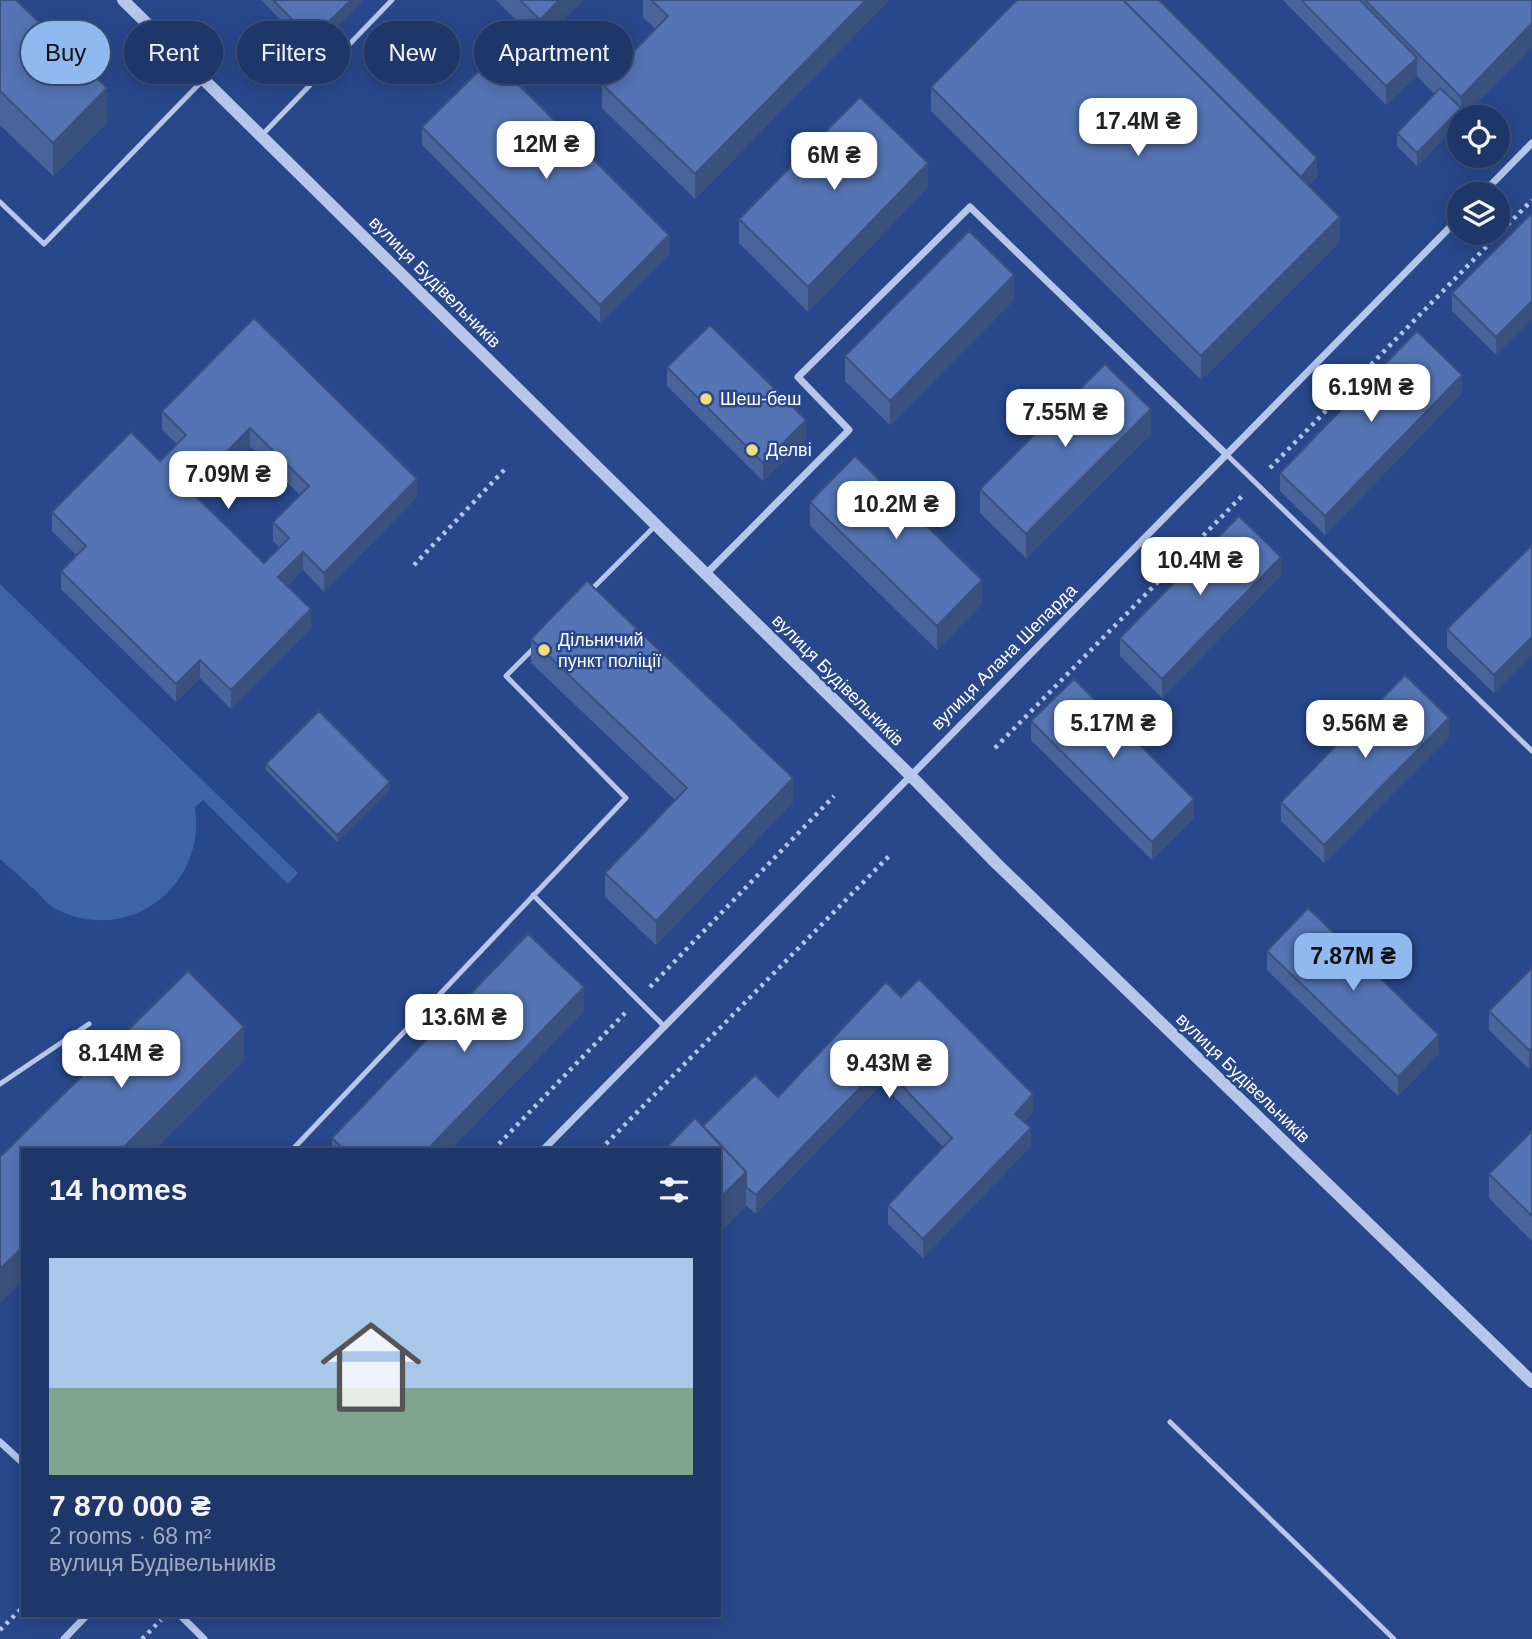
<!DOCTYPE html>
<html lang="en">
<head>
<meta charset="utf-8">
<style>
	:root { --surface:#1e3668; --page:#263e6e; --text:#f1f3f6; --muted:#a1abc0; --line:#3c507c; --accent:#90b9f0 }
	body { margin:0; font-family:Arial,sans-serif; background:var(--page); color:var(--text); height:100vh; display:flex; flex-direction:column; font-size:26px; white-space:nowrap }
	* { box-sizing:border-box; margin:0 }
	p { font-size:23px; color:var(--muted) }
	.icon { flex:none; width:38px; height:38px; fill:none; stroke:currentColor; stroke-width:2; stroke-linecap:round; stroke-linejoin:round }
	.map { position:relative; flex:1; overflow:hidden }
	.drawer { position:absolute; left:21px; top:1148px; width:700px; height:469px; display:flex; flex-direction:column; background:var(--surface); border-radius:0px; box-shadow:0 4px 18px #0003,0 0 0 2px var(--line) }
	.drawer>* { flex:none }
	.banner { position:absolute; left:21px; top:21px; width:700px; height:63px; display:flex; gap:14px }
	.buttons { position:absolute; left:1447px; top:105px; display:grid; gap:14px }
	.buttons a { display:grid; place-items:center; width:63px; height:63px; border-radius:50%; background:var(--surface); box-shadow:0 4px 18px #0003,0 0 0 2px var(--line); font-size:35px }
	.price { position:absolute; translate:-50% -60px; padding:0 16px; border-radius:14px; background:#fff; color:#222; font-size:23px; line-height:46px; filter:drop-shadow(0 2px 4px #0008) }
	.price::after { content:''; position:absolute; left:50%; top:42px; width:21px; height:16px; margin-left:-10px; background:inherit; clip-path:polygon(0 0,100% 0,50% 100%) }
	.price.selected { background:var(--accent); color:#111 }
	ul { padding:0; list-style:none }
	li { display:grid; align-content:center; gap:14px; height:371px; padding:0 28px }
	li+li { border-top:2px solid var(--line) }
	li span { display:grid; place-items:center; height:217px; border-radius:0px; color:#555 }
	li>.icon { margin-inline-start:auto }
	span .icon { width:126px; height:126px; fill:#fffc; stroke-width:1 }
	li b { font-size:30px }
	h2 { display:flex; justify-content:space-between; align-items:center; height:84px; padding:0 28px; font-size:30px }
	.pill { padding:0 24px; border-radius:32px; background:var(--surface); box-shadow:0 4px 18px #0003,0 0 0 2px var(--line); font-size:24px; line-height:63px }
	.pill.selected { background:var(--accent); color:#111 }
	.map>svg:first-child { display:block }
	.green { fill:#3f63a9 }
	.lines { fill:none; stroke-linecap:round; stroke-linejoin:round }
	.path { stroke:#b6c7ea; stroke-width:4.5; stroke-dasharray:3.5 5; stroke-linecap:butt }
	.service { stroke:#b6c7ea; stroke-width:5 }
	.minor { stroke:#b6c7ea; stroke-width:7 }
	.tertiary { stroke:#b6c7ea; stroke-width:12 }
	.wall { fill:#48649a; fill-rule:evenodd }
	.shaded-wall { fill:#3b517d }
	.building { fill:#5474b3; stroke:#3b517d; stroke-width:2; fill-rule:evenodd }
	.poi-dot { fill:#f2dd7c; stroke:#28488b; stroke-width:2.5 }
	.labels { text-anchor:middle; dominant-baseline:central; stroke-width:5; stroke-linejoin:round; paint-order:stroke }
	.street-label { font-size:18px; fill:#fff; stroke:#28488b }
	.poi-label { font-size:18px; fill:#fff; stroke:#28488b; text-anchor:start }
</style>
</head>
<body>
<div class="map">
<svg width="1532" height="1639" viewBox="0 0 1532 1639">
	<rect width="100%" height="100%" fill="#28488b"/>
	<path class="green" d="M0,584L298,873L288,884L203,800L195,807C196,818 197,829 195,839C184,904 115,940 56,909C48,905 42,897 36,891C24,880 12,870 0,859Z"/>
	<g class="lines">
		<path class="path" d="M1270,468L1532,200
			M414,565L507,467
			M995,748L1242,496
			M650,987L834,796
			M493,1150L625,1013
			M600,1150L892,853
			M0,1630L23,1607
			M142,1639L161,1620"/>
		<path class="service" d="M261,136L392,0
			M0,202L44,244L204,79
			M1226,454L1532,751
			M589,592L656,525
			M533,895L664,1026
			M0,1084L89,1024
			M292,1150L626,798L506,676L535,647
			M1170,1422L1394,1639"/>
		<path class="minor" d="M1482,194L1532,143
			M706,574L849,430L798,377L970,207L1226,454
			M543,1150L1460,217
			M0,1442L23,1463
			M180,1615L204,1639
			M64,1639L87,1615"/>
		<path class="tertiary" d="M123,0L910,775L995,862L1532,1382"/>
	</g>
	<path class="wall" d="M0,0L107,122L53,176L0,125Z
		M261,0H364L311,51Z
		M496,0H583L540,44Z
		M643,0H889L695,199L602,108V84L655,29L643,17Z
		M1283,0H1532L1464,117H1460V122L1417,166L1397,146V133L1434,94L1417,76L1386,105Z
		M931,87L1317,177L1309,186L1340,241L1201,380L931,111Z
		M422,127L669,254L600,323L422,145Z
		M928,187L808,312L739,243V219Z
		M1532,213L1496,355L1452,311V293Z
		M1014,300L890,425L845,381V356Z
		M254,318L417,497L324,592L303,570L287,586L311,628L231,709L200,678L176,702L61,589V571L76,555L52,531V512L160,461L177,444L162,430V411ZM250,447L300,495L273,522V541L279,547L264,563L187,487L203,471L215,483Z
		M667,367L806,439L763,481L667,386Z
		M1462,393L1325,535L1280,491V473Z
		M1151,434L1026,558L980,513V489Z
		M810,502L982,604L937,650L810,526Z
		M1532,545L1494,693L1447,648V629Z
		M1281,575L1162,698L1120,656V638Z
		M531,639L793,802L656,945L605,897V873L675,800L531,663Z
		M1031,721L1194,818L1152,860L1031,740Z
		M1449,737L1324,863L1281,821V802Z
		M266,764L390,789L337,842L266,770Z
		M1267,951L1439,1053L1398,1096L1267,970Z
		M1532,968V1066L1529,1069L1489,1030V1011Z
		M901,997L1033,1112L1024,1122L1031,1146L923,1258L888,1224V1205L943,1147L882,1084L756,1214L746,1206L719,1233V1150L703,1126L778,1097Z
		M584,1011L450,1150H332V1138Z
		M1532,1131V1241L1489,1198V1174Z"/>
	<path class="shaded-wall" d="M351,0H364L311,51V39Z
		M559,0H583L540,44V20Z
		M866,0H889L695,199V174Z
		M1532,23V47L1464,117H1461V97Z
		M1417,58V76L1386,105V86Z
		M107,88V122L53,176V143Z
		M1461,108V117H1460V122L1417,166V153Z
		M1317,158V177L1298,199V180Z
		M928,163V187L808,312V287Z
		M1340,217V241L1201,380V356Z
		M669,235V254L600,323V305Z
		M1014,275V300L890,425V401Z
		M1532,301V319L1496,355V337Z
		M1462,375V393L1325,535V516Z
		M1151,409V434L1026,558V534Z
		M806,420V439L763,481V463Z
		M250,428V447L215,483V464Z
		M203,452V471L177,496V478Z
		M417,479V497L324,592V573Z
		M303,552V570L278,596V577Z
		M1281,557V575L1162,698V679Z
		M982,580V604L937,650V626Z
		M311,609V628L231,709V690Z
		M1532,637V655L1494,693V675Z
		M200,660V678L176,702V684Z
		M1449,718V737L1324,863V845Z
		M793,778V802L656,945V921Z
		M390,782V789L337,842V835Z
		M1194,799V818L1152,860V842Z
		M584,987V1011L450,1150H427Z
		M244,1027V1061L155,1150H121Z
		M1439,1035V1053L1398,1096V1077Z
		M1532,1048V1066L1529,1069V1050Z
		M882,1065V1084L756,1214V1195Z
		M1033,1094V1112L1015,1132V1114Z
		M1031,1128V1146L923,1258V1239Z
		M746,1172V1206L719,1233V1199Z
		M23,1247V1281L0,1303V1269Z"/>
	<path class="building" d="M0,0H16L107,88L53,143L0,91Z
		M273,0H351L311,39Z
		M520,0H559L540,20Z
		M651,0H866L695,174L602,84L668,16Z
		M1017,0H1123L1340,217L1201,356L931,87Z
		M1123,0H1159L1317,158L1301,177Z
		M1301,0H1360L1417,58L1386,86Z
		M1365,0H1532V23L1461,97Z
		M492,58L669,235L600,305L422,127Z
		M1440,88L1461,108L1417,153L1397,133Z
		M860,97L928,163L808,287L739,219Z
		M1532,213V301L1496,337L1452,293Z
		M969,231L1014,275L890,401L845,356Z
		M254,318L417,479L324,573L303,552L278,577L311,609L231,690L200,660L176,684L61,571L86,546L52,512L131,432L160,461L186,435L162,411ZM250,428L309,486L273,522L289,538L264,563L177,478L203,452L215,464Z
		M710,325L806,420L763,463L667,367Z
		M1417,331L1462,375L1325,516L1280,473Z
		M1105,364L1151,409L1026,534L980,489Z
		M855,456L982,580L937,626L810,502Z
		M1239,516L1281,557L1162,679L1120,638Z
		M1532,545V637L1494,675L1447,629Z
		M587,581L793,778L656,921L605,873L687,788L531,639Z
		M1405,675L1449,718L1324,845L1281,802Z
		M1074,679L1194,799L1152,842L1031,721Z
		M319,711L390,782L337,835L266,764Z
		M1308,908L1439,1035L1398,1077L1267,951Z
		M528,934L584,987L427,1150H344L332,1138Z
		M1532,968V1048L1529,1050L1489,1011Z
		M188,971L244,1027L121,1150H23V1247L0,1269V1157Z
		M919,979L1033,1094L1015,1114L1031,1128L923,1239L888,1205L952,1138L882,1065L756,1195L746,1187V1172L703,1126L755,1075L778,1097L886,982L901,997Z
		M695,1118L746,1172L719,1199V1150H664Z
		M1532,1131V1216L1489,1174Z"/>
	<g class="poi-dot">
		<circle cx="706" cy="399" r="7"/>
		<circle cx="752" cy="450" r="7"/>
		<circle cx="544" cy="650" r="7"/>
	</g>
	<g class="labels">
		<g class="street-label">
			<text transform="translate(435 282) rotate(45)">вулиця Будівельників</text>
			<text transform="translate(1004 657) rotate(-45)">вулиця Алана Шепарда</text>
			<text transform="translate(838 680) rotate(45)">вулиця Будівельників</text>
			<text transform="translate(1243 1078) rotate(44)">вулиця Будівельників</text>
		</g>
		<g class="poi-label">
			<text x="720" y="399">Шеш-беш</text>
			<text x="766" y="450">Делві</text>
			<text x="558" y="640">Дільничий<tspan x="558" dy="21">пункт поліції</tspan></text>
		</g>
	</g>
</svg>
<div class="buttons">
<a><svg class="icon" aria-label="locate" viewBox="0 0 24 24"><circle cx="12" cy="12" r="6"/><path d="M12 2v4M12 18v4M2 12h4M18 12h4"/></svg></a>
<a><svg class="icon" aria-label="layers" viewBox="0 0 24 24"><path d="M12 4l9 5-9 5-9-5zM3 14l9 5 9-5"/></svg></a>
</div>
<b class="price" style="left:1138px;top:158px">17.4M ₴</b>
<b class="price" style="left:546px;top:181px">12M ₴</b>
<b class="price" style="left:834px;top:192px">6M ₴</b>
<b class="price" style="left:1371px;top:424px">6.19M ₴</b>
<b class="price" style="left:1065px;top:449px">7.55M ₴</b>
<b class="price" style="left:228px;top:511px">7.09M ₴</b>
<b class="price" style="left:896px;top:541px">10.2M ₴</b>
<b class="price" style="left:1200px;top:597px">10.4M ₴</b>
<b class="price" style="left:1113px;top:760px">5.17M ₴</b>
<b class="price" style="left:1365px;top:760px">9.56M ₴</b>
<b class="price selected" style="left:1353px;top:993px">7.87M ₴</b>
<b class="price" style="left:464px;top:1054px">13.6M ₴</b>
<b class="price" style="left:121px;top:1090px">8.14M ₴</b>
<b class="price" style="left:889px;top:1100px">9.43M ₴</b>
<div class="banner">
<a class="pill selected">Buy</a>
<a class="pill">Rent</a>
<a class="pill">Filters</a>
<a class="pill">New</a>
<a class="pill">Apartment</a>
</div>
<section class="drawer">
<h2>14 homes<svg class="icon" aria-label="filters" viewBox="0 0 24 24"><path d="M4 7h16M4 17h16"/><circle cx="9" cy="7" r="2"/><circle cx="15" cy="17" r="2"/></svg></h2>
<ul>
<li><span style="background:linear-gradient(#a9c7e8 60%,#7fa58c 0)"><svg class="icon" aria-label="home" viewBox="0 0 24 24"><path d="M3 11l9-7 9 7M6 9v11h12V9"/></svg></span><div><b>7 870 000 ₴</b><p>2 rooms · 68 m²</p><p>вулиця Будівельників</p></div></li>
</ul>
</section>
</div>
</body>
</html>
